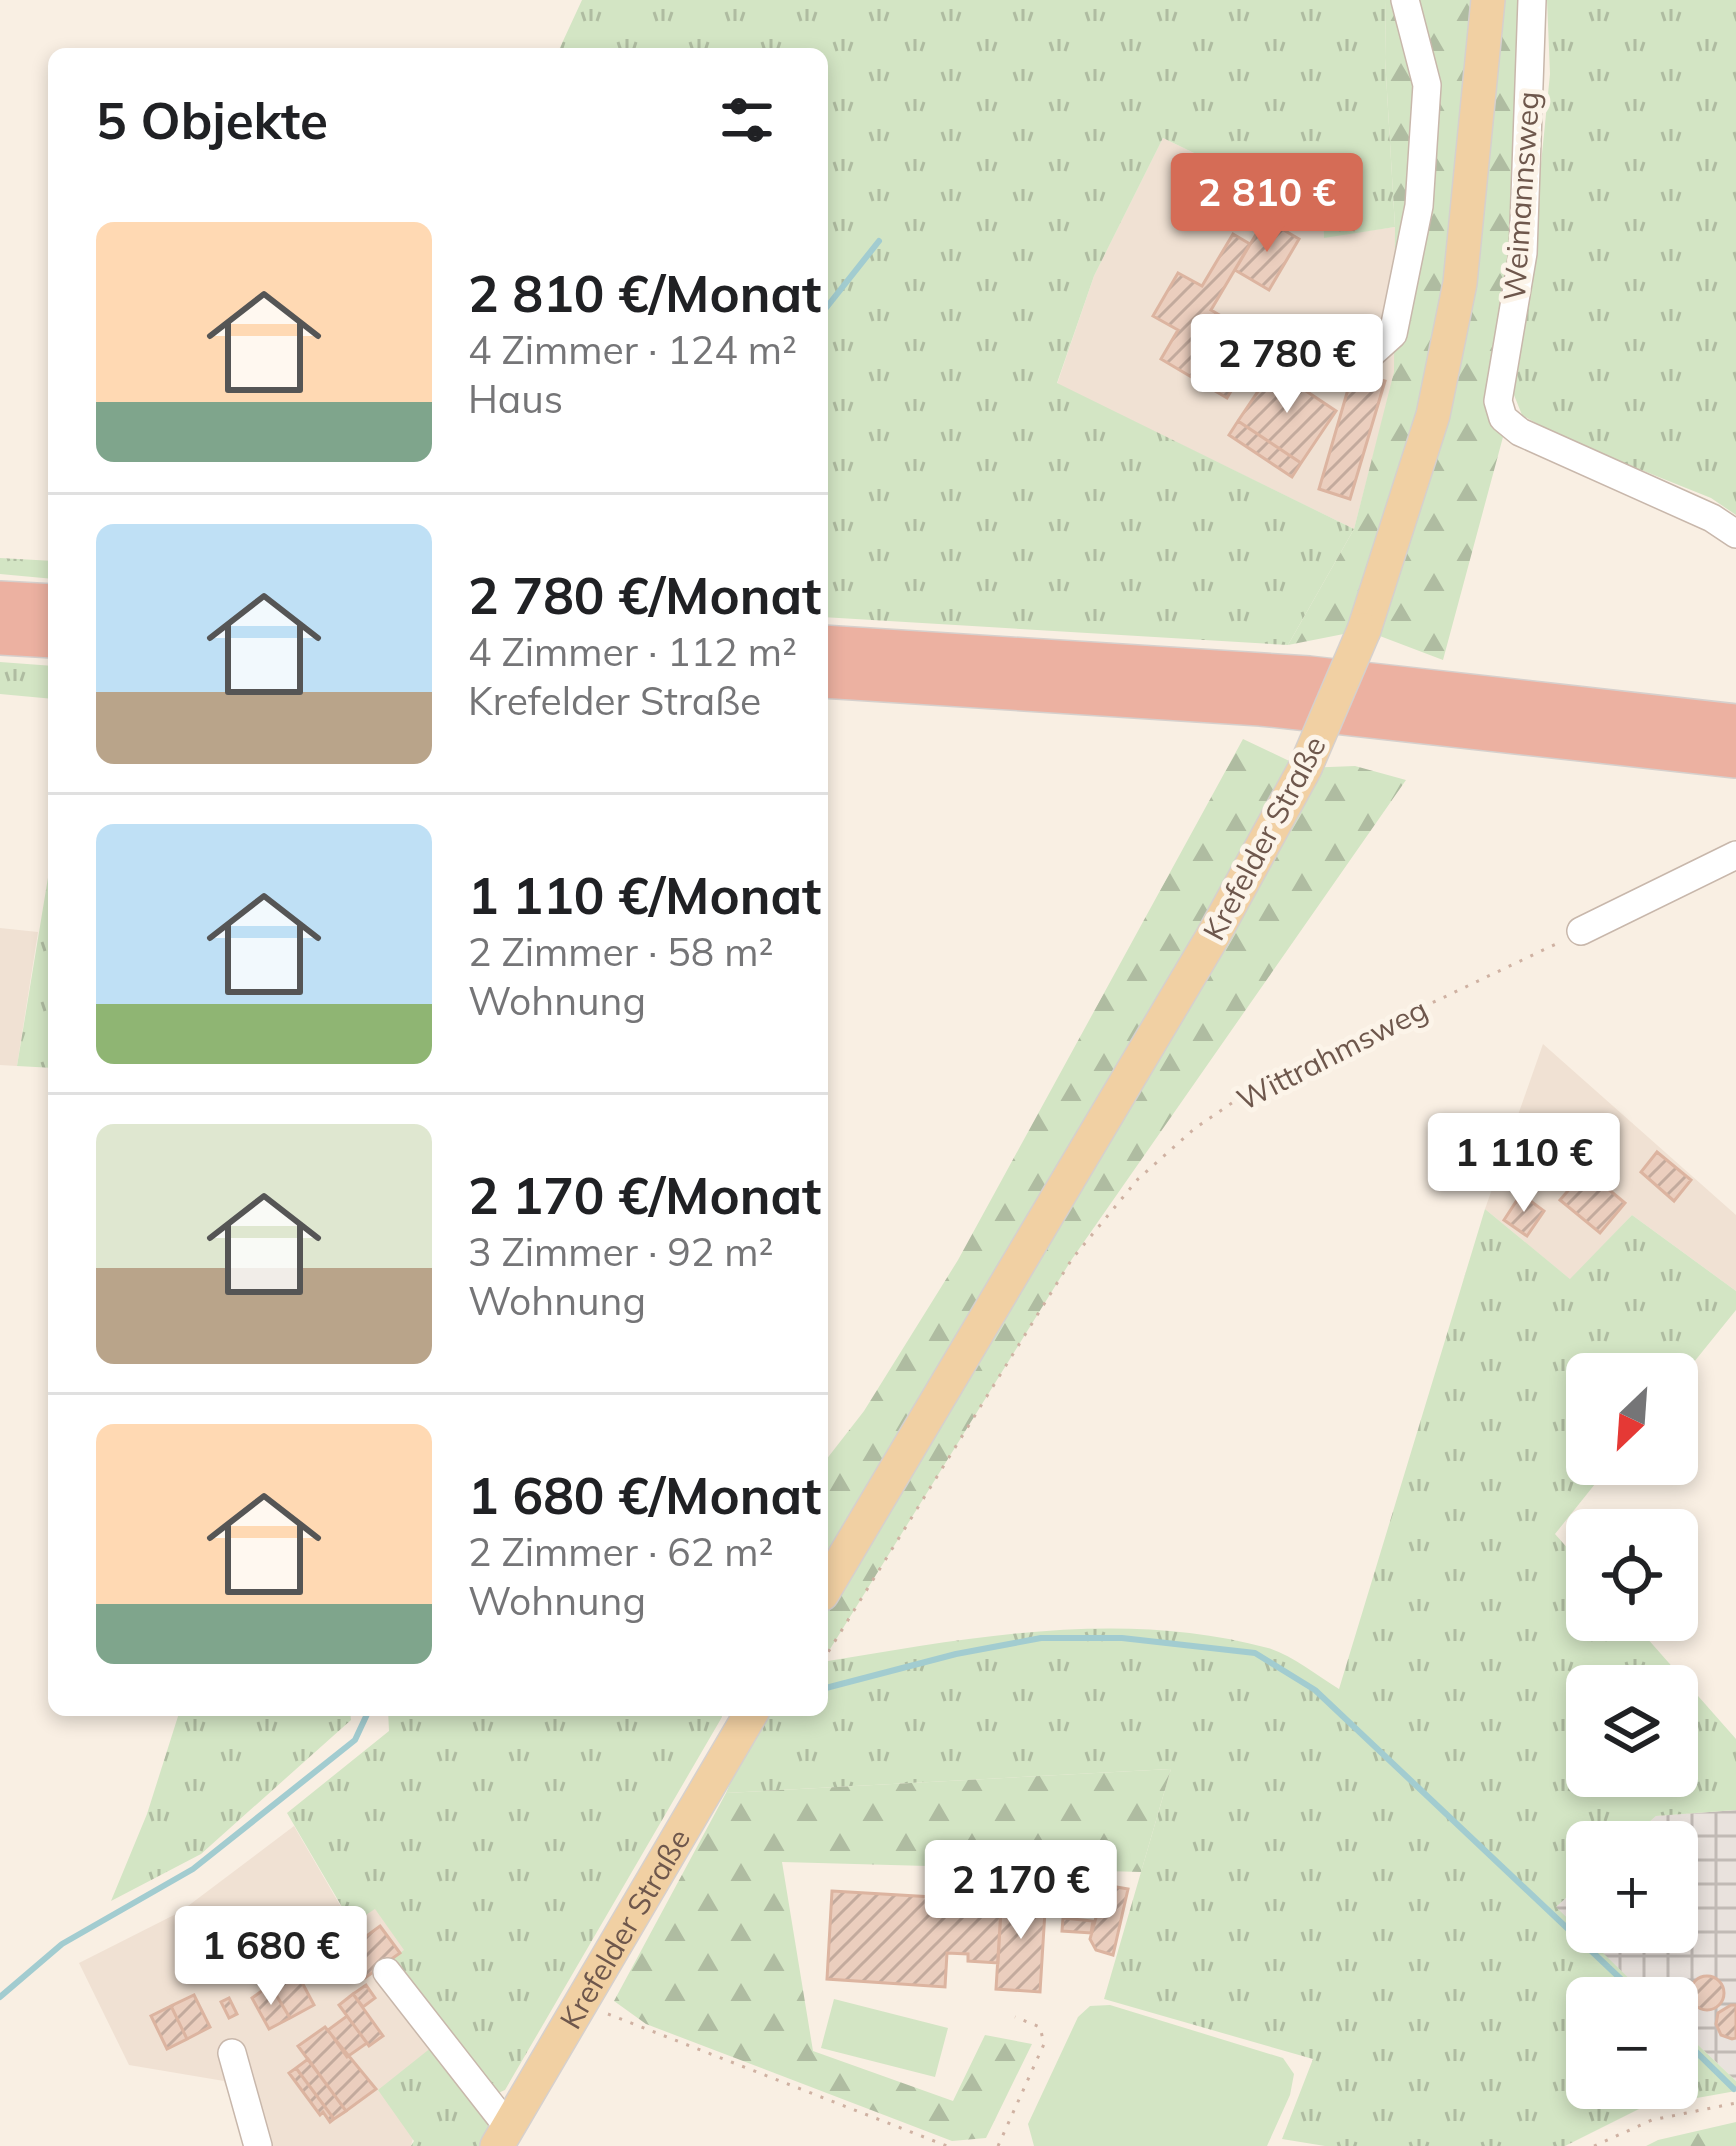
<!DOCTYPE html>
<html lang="de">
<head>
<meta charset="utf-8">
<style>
	:root { --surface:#fff; --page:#f6f6f6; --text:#202124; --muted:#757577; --line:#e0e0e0; --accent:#d56c56 }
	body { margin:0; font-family:Mulish,sans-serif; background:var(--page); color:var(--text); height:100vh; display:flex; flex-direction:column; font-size:45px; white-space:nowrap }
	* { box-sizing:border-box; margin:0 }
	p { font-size:39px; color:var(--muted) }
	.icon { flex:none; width:66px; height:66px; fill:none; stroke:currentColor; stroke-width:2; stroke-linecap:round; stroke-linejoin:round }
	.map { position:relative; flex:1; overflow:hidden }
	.drawer { position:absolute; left:48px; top:48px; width:780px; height:1668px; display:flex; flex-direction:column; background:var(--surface); border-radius:18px; box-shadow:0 6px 18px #0003 }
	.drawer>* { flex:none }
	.needle { width:78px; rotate:205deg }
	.tools { position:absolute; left:1566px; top:1353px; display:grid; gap:24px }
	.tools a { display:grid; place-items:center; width:132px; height:132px; border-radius:18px; background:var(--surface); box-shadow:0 6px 18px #0003; font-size:60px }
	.price { position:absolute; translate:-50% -102px; padding:0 27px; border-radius:12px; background:#fff; color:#222; font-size:39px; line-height:78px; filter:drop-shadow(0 3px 6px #0008) }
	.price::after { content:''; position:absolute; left:50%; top:72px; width:36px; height:27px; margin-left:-18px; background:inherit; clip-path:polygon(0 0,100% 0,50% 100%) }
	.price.active { background:var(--accent); color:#fff }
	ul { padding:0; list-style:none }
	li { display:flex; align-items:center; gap:36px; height:300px; padding:0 48px }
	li+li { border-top:3px solid var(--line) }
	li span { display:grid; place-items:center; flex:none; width:336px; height:240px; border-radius:18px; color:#555 }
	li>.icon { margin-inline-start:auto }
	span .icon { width:144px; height:144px; fill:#fffc; stroke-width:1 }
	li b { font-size:51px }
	h2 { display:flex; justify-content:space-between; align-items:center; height:144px; padding:0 48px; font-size:51px }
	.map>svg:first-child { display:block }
	.residential { fill:#f0e1d3 }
	.industrial { fill:url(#industrial-grid) }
	.grass { fill:url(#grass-tufts); fill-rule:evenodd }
	.forest { fill:url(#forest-firs) }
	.park { fill:#d3e5c4 }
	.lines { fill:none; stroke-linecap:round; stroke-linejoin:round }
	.stream { stroke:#a2ccd0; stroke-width:6 }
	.building { fill:url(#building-hatch); stroke:#dcb4a0; stroke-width:3 }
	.minor-casing { stroke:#c8b7ab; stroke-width:30 }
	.major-casing { stroke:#d6d0cd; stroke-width:36 }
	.highway-casing { stroke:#d6d0cd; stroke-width:42 }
	.path { stroke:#cfb1a2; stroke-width:3; stroke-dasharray:3 9; stroke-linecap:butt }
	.minor { stroke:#fff; stroke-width:27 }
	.major { stroke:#f1d0a3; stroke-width:33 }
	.highway { stroke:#ecb1a1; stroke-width:39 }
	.major-bridge-casing { stroke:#d6d0cd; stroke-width:36; stroke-linecap:butt }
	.major-bridge { stroke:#f1d0a3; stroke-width:33 }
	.labels { text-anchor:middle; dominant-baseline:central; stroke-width:10; stroke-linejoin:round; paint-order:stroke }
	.street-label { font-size:30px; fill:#6e574c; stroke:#fcf4e9 }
</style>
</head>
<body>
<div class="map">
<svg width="1736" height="2146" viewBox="0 0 1736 2146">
	<defs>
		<pattern id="industrial-grid" width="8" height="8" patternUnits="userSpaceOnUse" patternTransform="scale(3)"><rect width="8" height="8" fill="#e9e2dd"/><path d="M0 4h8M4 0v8" fill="none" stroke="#c1bab5"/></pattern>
		<pattern id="grass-tufts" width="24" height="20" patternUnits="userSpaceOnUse" patternTransform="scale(3)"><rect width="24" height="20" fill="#d3e5c4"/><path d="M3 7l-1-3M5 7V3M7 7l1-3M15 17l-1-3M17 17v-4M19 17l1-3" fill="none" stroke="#afbca1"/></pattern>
		<pattern id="forest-firs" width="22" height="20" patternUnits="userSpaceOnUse" patternTransform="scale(3)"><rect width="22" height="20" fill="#d3e5c4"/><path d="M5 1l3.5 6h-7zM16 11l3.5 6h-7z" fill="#afbca1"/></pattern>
		<pattern id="building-hatch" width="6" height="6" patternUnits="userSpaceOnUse" patternTransform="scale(3)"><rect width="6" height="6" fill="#ebcebe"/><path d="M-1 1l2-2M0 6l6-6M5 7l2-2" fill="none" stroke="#c3aa9d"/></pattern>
	</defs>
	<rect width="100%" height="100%" fill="#f9efe3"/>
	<path class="residential" d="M1163,138L1227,169L1274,159H1320L1324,237L1395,227V372L1354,529L1057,384L1094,276Z
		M0,928L38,932L17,1066L0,1065Z
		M1543,1044L1736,1215V1291L1632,1215L1571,1280L1485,1209Z
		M294,1826L351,1924L375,1908L405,1950L385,1964L437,2043L411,2146H246L224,2081L129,2065L79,1963L180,1912Z"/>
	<path class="industrial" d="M1736,1810V2081L1677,2025V1998H1649L1555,1908L1587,1879V1932H1677V1842H1627L1656,1816Z"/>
	<path class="grass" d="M582,0H1386L1385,58L1395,227L1324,238L1320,159H1274L1227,169L1163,138L1094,276L1057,383L1354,529L1288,645L822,617V54H557Z
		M1547,0H1736V515L1711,498L1564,439L1522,415L1512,390L1530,274L1550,74Z
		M0,558L54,561V579L0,574Z
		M0,662L54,666V699L0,694Z
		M54,841V1068L17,1066Z
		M1485,1209L1570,1279L1632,1215L1736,1291V1310L1677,1383V1374H1587V1464H1611L1555,1534L1587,1570V1620H1631L1736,1739V1810L1656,1816L1627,1842H1587V1879L1556,1907L1649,1998H1587V2088H1677V2025L1736,2081V2091L1641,2108L1565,2146H1325L1282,2139L1313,2059L1104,1999L1171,1769L726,1793L762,1710H822V1662C969,1638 1121,1608 1268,1648C1292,1655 1317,1676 1339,1689ZM1587,1686H1677V1776H1587Z
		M180,1710H350L351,1720L201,1854L111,1901L147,1814Z
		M388,1710H721L722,1717L505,2090L489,2097L385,1964L404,1950L375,1909L352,1924L287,1813L389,1731Z
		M437,2043L497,2118L481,2146H411L414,2141L378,2090Z"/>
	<path class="forest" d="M1386,0H1521L1515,265L1490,396L1503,437L1443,660L1364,630L1288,645L1354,529L1394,372L1395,227L1385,58Z
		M1243,739L1304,768L1355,766L1406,780L1072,1259L822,1662V1465L864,1411L958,1260Z
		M1171,1769L1141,1872L782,1862L813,2051L953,2101L985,2035L1032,2044L986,2138L952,2141L646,2024L614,2001L726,1793Z
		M1736,2122V2146H1646L1658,2140Z"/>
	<path class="park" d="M834,1999L948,2028L935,2077L821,2048Z
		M1110,2005L1283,2058L1294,2074L1290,2095L1267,2146H1034L1028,2124L1078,2017L1090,2006Z"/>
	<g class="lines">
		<path class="stream" d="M822,313L879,241
			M822,1689L956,1654L1041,1638H1122L1255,1653L1315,1690L1641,1998
			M0,1997L62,1944L193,1869L355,1740L369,1710
			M1677,2033L1734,2089"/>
	</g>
	<path class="building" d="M1265,219L1299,239L1269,290L1235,270Z
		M1233,234L1250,244L1211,310L1250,333L1255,325L1266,331L1227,398L1161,359L1178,330L1153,316L1178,273L1202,286Z
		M1273,369L1336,411L1301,463L1238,421Z
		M1353,372L1385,381L1350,499L1319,489Z
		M1238,421L1301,463L1292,477L1229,435Z
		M1564,1122L1612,1159L1596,1179L1625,1203L1600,1233L1560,1200L1573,1185L1537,1155Z
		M1657,1152L1691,1180L1674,1201L1641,1172Z
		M1521,1194L1544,1211L1527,1236L1504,1220Z
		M1063,1876L1110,1879L1100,1899L1062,1896Z
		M1105,1885L1128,1889L1113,1955L1096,1950L1090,1939Z
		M832,1891L949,1898L948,1916H960L961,1898L970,1899L971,1892L1002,1894L998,1963L968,1961V1954L947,1953L945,1987L827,1979Z
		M1002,1892L1046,1895L1040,1992L996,1989Z
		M335,1917L351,1943L297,1973L314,2005L290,2018L244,1941L271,1927L283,1945Z
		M1063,1918L1093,1921L1091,1933L1062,1931Z
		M380,1926L400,1953L365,1978L346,1951Z
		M1690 1993a17 17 0 1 1 34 0a17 17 0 1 1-34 0Z
		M270,1985L290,2018L269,2029L252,1998Z
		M366,1985L375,1998L363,2007L353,1994Z
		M353,1994L383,2036L369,2046L339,2005Z
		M194,1995L210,2027L187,2039L171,2006Z
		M229,1998L237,2014L229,2018L221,2002Z
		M1731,2005H1736V2038L1732,2039L1721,2035L1716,2024L1718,2013Z
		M171,2006L187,2039L167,2049L151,2016Z
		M347,2016L367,2043L347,2057L328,2030Z
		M325,2027L376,2089L346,2111L298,2046Z
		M308,2059L346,2111L334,2119L296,2068Z
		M296,2068L334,2119L330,2122L323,2112L320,2115L289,2073Z"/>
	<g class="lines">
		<g class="minor-casing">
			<path id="minor" d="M1532,0L1523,253L1498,401L1503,418L1520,432L1712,518L1736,534
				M1300,351L1373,352L1393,334L1419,206L1427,85L1405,0
				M1581,931L1736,855
				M387,1972L508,2127
				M232,2053L258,2146"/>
		</g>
		<g class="major-casing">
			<g id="major">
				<path d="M1364,630L1433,415L1460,283L1488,0"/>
				<path d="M822,1594L1213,936L1305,768"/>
				<path id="s1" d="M497,2146L753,1710"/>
			</g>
		</g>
		<g class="highway-casing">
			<path id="highway" d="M0,601L54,604
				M0,635L54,638
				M822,645L1309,676L1736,724
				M822,678L1261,706L1736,758"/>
		</g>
		<path class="path" d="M822,1662L1072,1259L1138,1179L1194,1129L1255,1087L1558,943
			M608,2014L947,2146
			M998,2146L1044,2044L1040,2027L1015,2017
			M1594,2146L1652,2120L1736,2103"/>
		<use href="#minor" class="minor"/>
		<use href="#major" class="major"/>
		<use href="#highway" class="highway"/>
		<g class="major-bridge-casing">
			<path id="major-bridge" d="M1305,768L1364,630"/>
		</g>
		<use href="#major-bridge" class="major-bridge"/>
	</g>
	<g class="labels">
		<g class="street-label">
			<text transform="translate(1521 196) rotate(-86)">Weimannsweg</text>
			<text transform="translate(1264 838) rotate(-62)">Krefelder Straße</text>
			<text transform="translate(1332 1054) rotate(-27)">Wittrahmsweg</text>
			<text stroke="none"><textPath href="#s1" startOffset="252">Krefelder Straße</textPath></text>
		</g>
	</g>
</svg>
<div class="tools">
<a><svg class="needle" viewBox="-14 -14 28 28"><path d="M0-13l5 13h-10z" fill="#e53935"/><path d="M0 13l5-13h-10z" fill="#757577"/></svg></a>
<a><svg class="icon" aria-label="locate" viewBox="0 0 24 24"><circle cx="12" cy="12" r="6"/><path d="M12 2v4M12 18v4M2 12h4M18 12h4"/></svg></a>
<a><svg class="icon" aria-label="layers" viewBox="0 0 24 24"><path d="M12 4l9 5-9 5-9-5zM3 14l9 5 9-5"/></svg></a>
<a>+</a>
<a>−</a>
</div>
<b class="price active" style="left:1267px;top:255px">2 810 €</b>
<b class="price" style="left:1287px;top:416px">2 780 €</b>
<b class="price" style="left:1524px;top:1215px">1 110 €</b>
<b class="price" style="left:1021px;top:1942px">2 170 €</b>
<b class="price" style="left:271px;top:2008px">1 680 €</b>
<section class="drawer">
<h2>5 Objekte<svg class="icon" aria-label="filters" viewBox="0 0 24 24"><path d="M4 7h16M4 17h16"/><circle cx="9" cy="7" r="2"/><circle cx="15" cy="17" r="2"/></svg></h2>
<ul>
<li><span style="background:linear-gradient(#ffd9b3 75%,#7fa58c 0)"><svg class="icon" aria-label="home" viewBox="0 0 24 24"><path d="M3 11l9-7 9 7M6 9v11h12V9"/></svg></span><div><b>2 810 €/Monat</b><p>4 Zimmer · 124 m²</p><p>Haus</p></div></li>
<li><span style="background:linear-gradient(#bfe0f5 70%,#b9a48a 0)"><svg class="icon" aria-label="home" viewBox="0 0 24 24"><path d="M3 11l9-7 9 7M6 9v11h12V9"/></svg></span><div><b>2 780 €/Monat</b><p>4 Zimmer · 112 m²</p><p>Krefelder Straße</p></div></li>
<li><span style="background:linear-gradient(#bfe0f5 75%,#8fb573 0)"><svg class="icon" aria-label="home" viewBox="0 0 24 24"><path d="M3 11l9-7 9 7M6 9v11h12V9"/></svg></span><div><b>1 110 €/Monat</b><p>2 Zimmer · 58 m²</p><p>Wohnung</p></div></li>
<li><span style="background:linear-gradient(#dfe7d0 60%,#b9a48a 0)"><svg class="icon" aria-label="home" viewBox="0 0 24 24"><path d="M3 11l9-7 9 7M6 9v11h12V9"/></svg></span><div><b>2 170 €/Monat</b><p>3 Zimmer · 92 m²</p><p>Wohnung</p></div></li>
<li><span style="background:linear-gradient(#ffd9b3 75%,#7fa58c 0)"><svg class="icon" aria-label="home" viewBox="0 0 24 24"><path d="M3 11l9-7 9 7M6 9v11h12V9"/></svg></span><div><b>1 680 €/Monat</b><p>2 Zimmer · 62 m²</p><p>Wohnung</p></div></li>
</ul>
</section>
</div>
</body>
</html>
